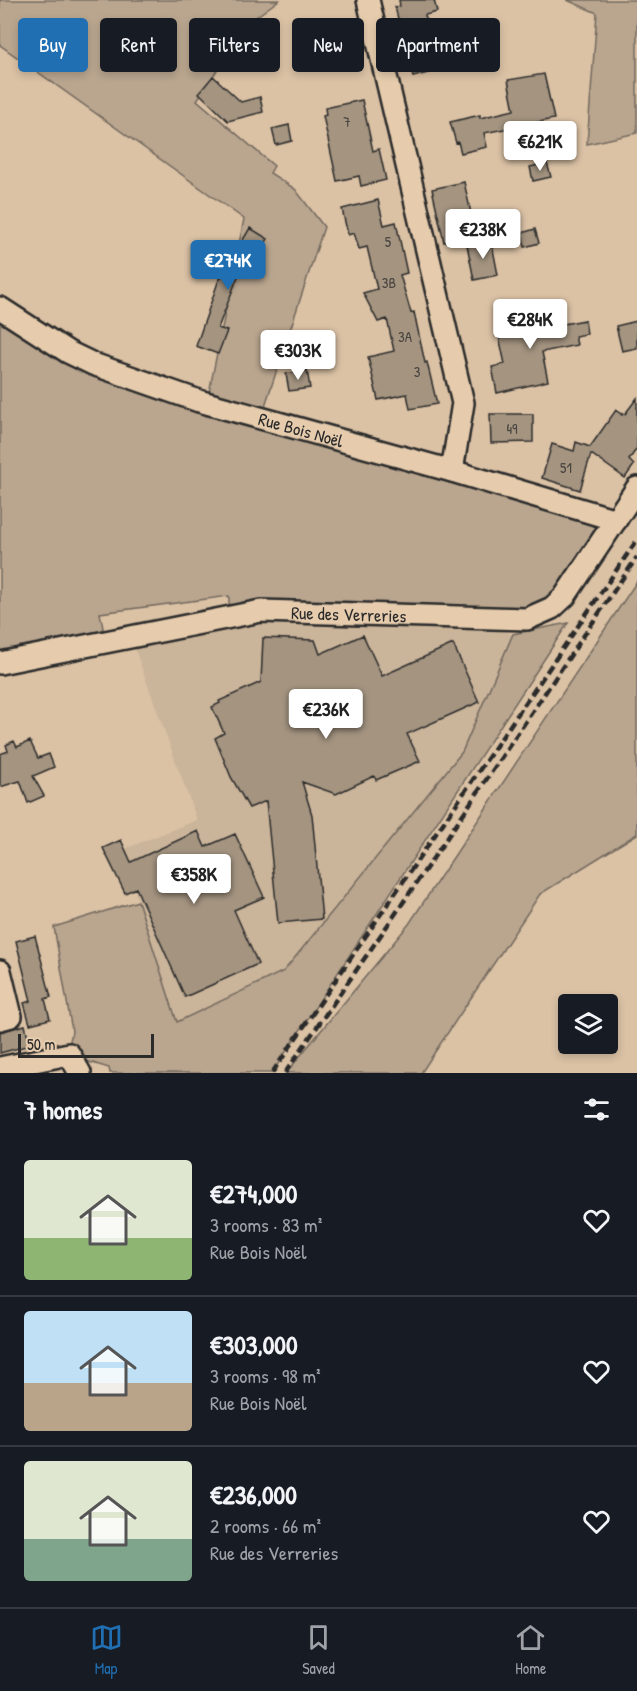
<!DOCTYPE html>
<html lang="en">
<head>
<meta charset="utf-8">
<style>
	:root { --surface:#171b24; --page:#242831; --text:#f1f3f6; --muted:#9ea1a6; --line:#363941; --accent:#1f6fb2 }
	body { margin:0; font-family:"Patrick Hand",sans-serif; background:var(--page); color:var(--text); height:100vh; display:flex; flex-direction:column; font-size:22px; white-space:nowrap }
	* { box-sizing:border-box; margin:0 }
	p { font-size:20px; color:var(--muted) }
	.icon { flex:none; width:33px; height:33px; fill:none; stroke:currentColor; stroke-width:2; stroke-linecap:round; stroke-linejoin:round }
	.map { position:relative; height:1073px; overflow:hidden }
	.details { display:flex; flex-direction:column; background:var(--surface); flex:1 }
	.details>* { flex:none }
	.hud { position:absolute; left:18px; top:18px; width:602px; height:54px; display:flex; gap:12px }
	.fabs { position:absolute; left:558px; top:994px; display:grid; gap:12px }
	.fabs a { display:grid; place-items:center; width:60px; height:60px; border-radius:6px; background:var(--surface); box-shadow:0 3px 9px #0003; font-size:30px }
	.scale { position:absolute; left:18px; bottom:15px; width:136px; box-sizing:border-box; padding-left:6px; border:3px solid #2b2b2b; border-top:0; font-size:16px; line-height:21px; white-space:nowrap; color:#2b2b2b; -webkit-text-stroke:4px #e6ccad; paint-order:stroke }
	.price { position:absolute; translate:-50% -51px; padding:0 14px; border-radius:6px; background:#fff; color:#222; font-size:20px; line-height:39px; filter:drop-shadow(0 2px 3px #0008) }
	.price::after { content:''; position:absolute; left:50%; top:36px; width:18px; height:14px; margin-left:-9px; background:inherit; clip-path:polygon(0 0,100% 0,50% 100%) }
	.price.active { background:var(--accent); color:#fff }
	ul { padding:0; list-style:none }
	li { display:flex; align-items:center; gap:18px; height:150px; padding:0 24px }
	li+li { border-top:2px solid var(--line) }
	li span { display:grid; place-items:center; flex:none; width:168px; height:120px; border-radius:6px; color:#555 }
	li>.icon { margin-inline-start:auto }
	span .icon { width:72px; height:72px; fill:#fffc; stroke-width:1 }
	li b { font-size:26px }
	h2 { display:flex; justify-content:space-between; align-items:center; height:72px; padding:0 24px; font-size:26px }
	.chip { padding:0 21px; border-radius:6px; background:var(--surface); box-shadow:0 3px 9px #0003; font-size:21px; line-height:54px }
	.chip.active { background:var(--accent); color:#fff }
	.tab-bar { display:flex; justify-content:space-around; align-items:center; height:84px; border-top:2px solid var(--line); background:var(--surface); font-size:16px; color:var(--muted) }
	.tab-bar a { display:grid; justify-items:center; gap:3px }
	.tab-bar .active { color:var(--accent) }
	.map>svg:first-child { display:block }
	.built { fill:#cab49a }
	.green { fill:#baa68f; stroke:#72685d; stroke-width:1.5 }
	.building { fill:#a49480; stroke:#2b2b2b; stroke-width:1.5 }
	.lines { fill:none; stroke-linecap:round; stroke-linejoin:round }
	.minor-casing { stroke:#2b2b2b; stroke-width:26 }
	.minor { stroke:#e6ccad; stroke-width:21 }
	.rail { stroke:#2b2b2b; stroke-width:4.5; stroke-dasharray:9 4.5; stroke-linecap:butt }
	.labels { text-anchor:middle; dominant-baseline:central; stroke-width:4.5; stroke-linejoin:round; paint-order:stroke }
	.number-label { font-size:15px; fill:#494540 }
	.street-label { font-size:18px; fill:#2b2b2b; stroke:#e6ccad }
</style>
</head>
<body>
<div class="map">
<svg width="637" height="1073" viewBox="0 0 637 1073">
	<rect width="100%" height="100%" fill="#dbc2a5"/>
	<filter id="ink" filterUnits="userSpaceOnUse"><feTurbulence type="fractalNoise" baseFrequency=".0167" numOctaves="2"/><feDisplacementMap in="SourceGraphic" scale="12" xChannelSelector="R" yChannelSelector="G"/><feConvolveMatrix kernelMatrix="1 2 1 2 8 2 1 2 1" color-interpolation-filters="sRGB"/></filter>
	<g filter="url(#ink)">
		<path class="built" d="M261,611L438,616L513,634L462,752L284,971L176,1022L122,850L197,820L130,636Z"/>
		<path class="green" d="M0,0H279L249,22L197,100L274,166L270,173L295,189L324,227L261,418L616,520L541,615L438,616L245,602L229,607V596L100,613L104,633L0,658V308L68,352L207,403L244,219L0,45Z
			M567,0H637V133L587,144L597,13Z
			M637,581V834L540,894L421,1073H286L409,924Z
			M568,623L272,1073H110L109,1068L83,1060L69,1046L72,1031L54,927L138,901L177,1022L284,971L462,752L513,634Z"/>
		<path class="building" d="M399,0H434L437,12L425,15L439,70L413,77L395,7L400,6Z
			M544,74L554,119L484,133L487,147L461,153L458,142L456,143L450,122L480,115V118L514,110L508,80Z
			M213,76L241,102L260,97L263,112L228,121L199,93Z
			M362,100L373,151L379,149L386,180L361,186L359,176L337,181L323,116L326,115L325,108Z
			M289,125L292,141L276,145L272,129Z
			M547,163L551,177L533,181L530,167Z
			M464,182L471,213L465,215L470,236L444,242L432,189Z
			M378,200L384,225L396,222L407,273L400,275L411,313L414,312L425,363L427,362L437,404L410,409L407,394L378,400L368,357L394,351L387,319L378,322L363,293L377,289L367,247L359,249L354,233L348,235L342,209Z
			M250,228L268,239L254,261L251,259L246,268L242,266L218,328L227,331L218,354L196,346L218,282Z
			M535,229L539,243L525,247L522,233Z
			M491,239L498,275L474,280L467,245Z
			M527,316L529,326L552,321L553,326L585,320L587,334L575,336L577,345L542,352L548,381L497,393L492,367L505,364L496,323Z
			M637,321V348L622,351L616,326Z
			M307,370L310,388L289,391L286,374Z
			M637,398V448L629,460L634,465L625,478L591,454L580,490L542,478L552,444L574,451L576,442L590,447L616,410L622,415L623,413L625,414Z
			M490,414H533V442L491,443Z
			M363,635L382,676L453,644L479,702L407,734L420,761L376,780L374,776L336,794L302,782L312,815L322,919L278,923L266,801L249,808L231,777L215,738L224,733L212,707L220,703L219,701L261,682L263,638L315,640L320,654Z
			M14,741L17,747L30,741L38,758L49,754L54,767L33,776L44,796L28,803L20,781L0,787V754L8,751L6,745Z
			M198,831L205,847L235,834L264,897L234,910L258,964L185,997L136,888L125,893L103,848L121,840L131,862Z
			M35,936L51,997L45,999L50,1019L30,1024L24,1003L31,1001L16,941Z
			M25,1025L30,1045L0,1053V1032Z"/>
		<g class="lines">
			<g class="minor-casing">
				<g id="minor">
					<path d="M368,0L463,403L452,471"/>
					<path id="s1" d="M0,308L68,352L93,364L199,401L452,471L616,520"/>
					<path id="s2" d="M0,663L261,611L527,619L552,608L565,596L637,488"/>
					<path d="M0,1019L11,1016L0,971"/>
					<path d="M0,1068L69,1054L80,1073"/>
				</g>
			</g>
			<use href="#minor" class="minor"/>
			<path class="rail" d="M272,1073L637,540
				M285,1073L396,913L637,557"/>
		</g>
	</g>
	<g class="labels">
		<g class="number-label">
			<text x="347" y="121">7</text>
			<text x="388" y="241">5</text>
			<text x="389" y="282">3B</text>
			<text x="405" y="336">3A</text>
			<text x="417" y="371">3</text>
			<text x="512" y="428">49</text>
			<text x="566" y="467">51</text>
		</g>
		<g class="street-label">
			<text stroke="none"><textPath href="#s1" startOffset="327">Rue Bois Noël</textPath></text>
			<text stroke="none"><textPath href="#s2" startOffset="354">Rue des Verreries</textPath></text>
		</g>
	</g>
</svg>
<div class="fabs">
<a><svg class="icon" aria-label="layers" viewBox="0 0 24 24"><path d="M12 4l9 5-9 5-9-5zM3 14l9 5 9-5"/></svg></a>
</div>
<div class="scale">50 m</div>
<b class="price" style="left:540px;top:172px">€621K</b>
<b class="price" style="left:483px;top:260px">€238K</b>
<b class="price active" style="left:228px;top:291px">€274K</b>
<b class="price" style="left:530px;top:350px">€284K</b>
<b class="price" style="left:298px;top:381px">€303K</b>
<b class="price" style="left:326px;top:740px">€236K</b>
<b class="price" style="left:194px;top:905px">€358K</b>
<div class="hud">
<a class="chip active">Buy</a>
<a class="chip">Rent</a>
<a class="chip">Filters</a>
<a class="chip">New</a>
<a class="chip">Apartment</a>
</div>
</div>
<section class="details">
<h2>7 homes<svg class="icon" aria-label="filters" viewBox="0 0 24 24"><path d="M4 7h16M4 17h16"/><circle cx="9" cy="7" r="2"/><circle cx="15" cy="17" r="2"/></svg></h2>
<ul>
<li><span style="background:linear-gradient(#dfe7d0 65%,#8fb573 0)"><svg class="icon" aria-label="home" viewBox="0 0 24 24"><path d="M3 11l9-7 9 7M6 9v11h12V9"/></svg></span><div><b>€274,000</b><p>3 rooms · 83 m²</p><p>Rue Bois Noël</p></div><svg class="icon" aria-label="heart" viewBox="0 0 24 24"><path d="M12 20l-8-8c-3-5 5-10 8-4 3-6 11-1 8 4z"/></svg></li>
<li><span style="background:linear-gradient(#bfe0f5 60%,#b9a48a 0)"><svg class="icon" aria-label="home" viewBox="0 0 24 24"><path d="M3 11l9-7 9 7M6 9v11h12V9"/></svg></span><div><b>€303,000</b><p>3 rooms · 98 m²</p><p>Rue Bois Noël</p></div><svg class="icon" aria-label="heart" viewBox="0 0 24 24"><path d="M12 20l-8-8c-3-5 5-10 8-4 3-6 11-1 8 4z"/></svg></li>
<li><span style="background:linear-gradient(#dfe7d0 65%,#7fa58c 0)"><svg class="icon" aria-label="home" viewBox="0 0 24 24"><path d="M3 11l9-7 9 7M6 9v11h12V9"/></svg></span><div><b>€236,000</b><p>2 rooms · 66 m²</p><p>Rue des Verreries</p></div><svg class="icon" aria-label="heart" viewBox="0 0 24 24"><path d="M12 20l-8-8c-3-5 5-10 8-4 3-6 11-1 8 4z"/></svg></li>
</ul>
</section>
<nav class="tab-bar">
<a class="active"><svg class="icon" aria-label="map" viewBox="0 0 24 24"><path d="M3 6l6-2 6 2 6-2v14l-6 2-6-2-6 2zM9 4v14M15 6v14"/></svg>Map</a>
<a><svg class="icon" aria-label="saved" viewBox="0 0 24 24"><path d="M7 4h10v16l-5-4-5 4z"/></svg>Saved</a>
<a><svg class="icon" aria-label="home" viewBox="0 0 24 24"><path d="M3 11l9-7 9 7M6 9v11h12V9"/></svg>Home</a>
</nav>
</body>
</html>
